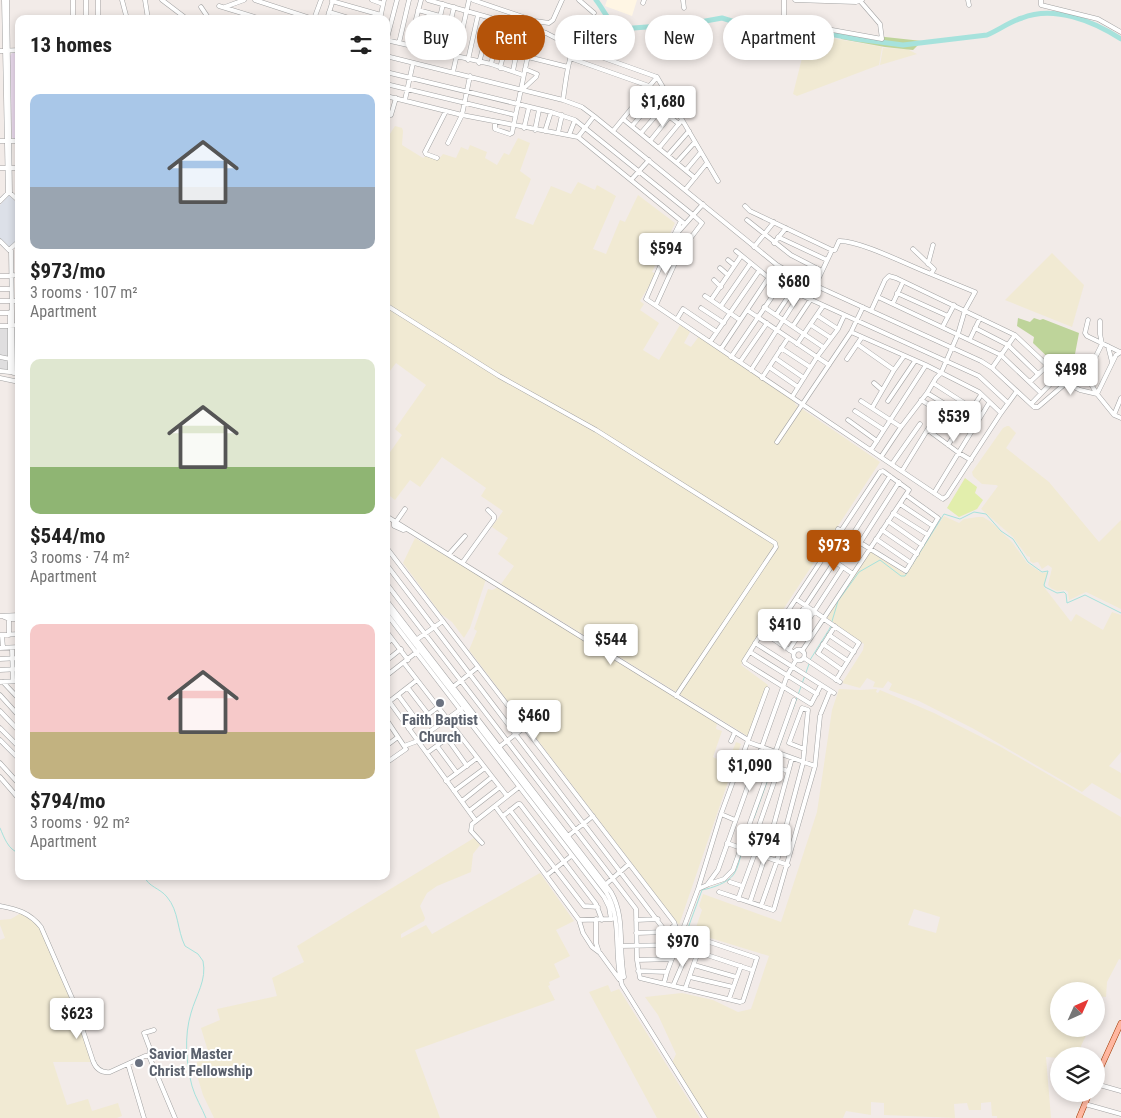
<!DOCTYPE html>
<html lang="en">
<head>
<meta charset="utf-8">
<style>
	:root { --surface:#fff; --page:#f2f2f2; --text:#222; --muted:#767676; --accent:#b45309 }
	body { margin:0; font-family:"Roboto Condensed",sans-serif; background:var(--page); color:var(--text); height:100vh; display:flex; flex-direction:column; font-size:19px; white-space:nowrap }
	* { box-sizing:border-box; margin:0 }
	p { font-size:16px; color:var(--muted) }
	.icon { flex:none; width:28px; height:28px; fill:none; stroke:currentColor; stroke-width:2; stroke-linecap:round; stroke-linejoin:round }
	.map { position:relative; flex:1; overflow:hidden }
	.panel { position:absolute; left:15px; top:15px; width:375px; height:865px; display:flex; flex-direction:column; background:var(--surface); border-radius:10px; box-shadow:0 2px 8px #0003 }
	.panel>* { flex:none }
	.hud { position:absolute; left:405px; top:15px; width:475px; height:45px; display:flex; gap:10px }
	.needle { width:32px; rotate:45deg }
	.controls { position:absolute; left:1050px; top:982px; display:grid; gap:10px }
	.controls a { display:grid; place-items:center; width:55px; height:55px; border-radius:50%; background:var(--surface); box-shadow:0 2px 8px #0003; font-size:25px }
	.price { position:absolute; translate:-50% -42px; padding:0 11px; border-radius:5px; background:#fff; color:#222; font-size:16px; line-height:32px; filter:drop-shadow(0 1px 2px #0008) }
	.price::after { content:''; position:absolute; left:50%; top:30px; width:15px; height:11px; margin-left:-8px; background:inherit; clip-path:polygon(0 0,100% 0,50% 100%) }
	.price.active { background:var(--accent); color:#fff }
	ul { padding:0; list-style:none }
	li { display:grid; align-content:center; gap:10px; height:265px; padding:0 15px }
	li span { display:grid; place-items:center; height:155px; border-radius:10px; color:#555 }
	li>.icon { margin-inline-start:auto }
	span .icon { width:90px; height:90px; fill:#fffc; stroke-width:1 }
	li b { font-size:21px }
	h2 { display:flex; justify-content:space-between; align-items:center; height:60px; padding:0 15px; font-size:21px }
	.pill { padding:0 18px; border-radius:22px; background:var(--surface); box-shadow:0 2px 8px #0003; font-size:18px; line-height:45px }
	.pill.active { background:var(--accent); color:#fff }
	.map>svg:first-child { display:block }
	.residential { fill:#dfdedf }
	.industrial { fill:#e9d9ec }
	.education { fill:#fff6e4 }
	.farmland { fill:#f1ead3; fill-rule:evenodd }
	.grass { fill:#e2eeac }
	.forest { fill:#bed49a }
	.plaza { fill:#dce0e8 }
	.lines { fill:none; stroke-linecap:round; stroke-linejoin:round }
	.stream { stroke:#a6e2dc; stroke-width:1 }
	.river { stroke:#a6e2dc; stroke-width:5 }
	.minor-casing { stroke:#a2a2a2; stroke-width:5 }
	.major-casing { stroke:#9f3700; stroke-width:6 }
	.minor { stroke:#fff; stroke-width:4 }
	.major { stroke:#ffb7a0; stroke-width:5 }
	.worship-dot { fill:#6b7280; stroke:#fff; stroke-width:2 }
	.labels { text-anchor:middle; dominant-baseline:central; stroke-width:4; stroke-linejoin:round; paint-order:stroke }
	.worship-label { font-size:15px; font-weight:bold; fill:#5b616d; stroke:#fff }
</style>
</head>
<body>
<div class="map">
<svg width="1121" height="1118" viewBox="0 0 1121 1118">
	<rect width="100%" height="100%" fill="#f2ebe8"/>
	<path class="residential" d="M0,326H9L10,372L0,370Z"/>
	<path class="industrial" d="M12,53H19V139H14L12,137L10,56Z"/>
	<path class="education" d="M607,0H637L632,16L605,6Z"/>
	<path class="farmland" d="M808,34L882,47L879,65L797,96L793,94Z
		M883,48L907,49L917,54L880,65Z
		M395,126L402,128L403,131L402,145L423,158L427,155L439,159L443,154L456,158L461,147L468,150L470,145L487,152L485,158L497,165L504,153L509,155L518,138L530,143L520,171L531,179L515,218L533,225L551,186L571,194L578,182L595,190L597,185L616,196L593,249L606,254L620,220L625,222L638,195L675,223L652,272L656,274L640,301L644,304L640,310L659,323L643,350L659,360L680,325L690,332L684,343L691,347L700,335L797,400L795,404L880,462L767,634L762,632L741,665L768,685L749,737L501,584L514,566L498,554L508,538L492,527L503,511L481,496L486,488L442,457L420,487L410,480L395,500L386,493V458L402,435L395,429L426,385L396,363L386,376V140Z
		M1052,253L1084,285L1072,327L1005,300Z
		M1007,426H1009L1016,433L1006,448L1049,482L1099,542L1121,520V609L1086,592L1069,600L1068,592L1065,590L1057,591L1051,588L1048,585L1052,568L1048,565L1042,569L1038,562L1033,563L1030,561V557L1027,556L1013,537L981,509L998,486L996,485L982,484L973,476L972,472L1003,428Z
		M944,516L959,523L964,519L978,517H983L991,522L1012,542L1027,563L1042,573L1048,572L1044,587L1071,622L1076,614L1103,630L1112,612L1121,615V752L1109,766L1121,773V800L1092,783L1082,792L974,729L919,701L889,690L892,684L888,681L883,688L873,687L875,682L867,678L860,688L842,683L863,650L864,644L827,618L870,551L905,574Z
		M415,538L486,579L470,628L464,638L452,622L441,614L403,563Z
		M499,587L717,723L716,729L722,731L713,757L727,764L736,742L741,744L679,925L469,650L477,631L474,629L488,589L492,590Z
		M839,689L860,690L877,689L876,692L878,693L880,690L934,713L1001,747L1121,817V960L1119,959L1107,982L1106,997L1096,996V991H1059V1029H1094V1030L1088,1031L1081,1046L1082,1056H1059V1058L1046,1057L1051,1118H997V1116H992L991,1102L981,1103V1110H969L967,1103L954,1104L955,1118L884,1115V1103L871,1102V1115L846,1111L843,1118H707L672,1063L676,1054L658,1015L645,997L682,993L713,1000L738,1012L751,1009L769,956L694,933L702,910L699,906L703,894L781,922L817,812L832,710ZM914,909L940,917L936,933L908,925Z
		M474,838L480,845L473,854L471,872L437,886L427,893L420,906L425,918L424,921L401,934V938L426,925L432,934L540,873L574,921L556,930L570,956L554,964L560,977L549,982L550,985L548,986L555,1000L415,1050L440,1118H214L203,1095L196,1072L197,1062L210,1058L201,1028L220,1020L217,1009L277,996L272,978L304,962L297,946Z
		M21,913L37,923L67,987L91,1062H53L67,1105L88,1099L92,1111L118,1103L122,1116L117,1118H0V940L5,938L0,925V920L11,919Z
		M608,985L611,992L619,989L700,1118H657L589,992Z"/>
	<path class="grass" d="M965,478L977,487L975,493L983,500L977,509L959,517L947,508Z"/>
	<path class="forest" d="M839,32L922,41L913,50L885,47L841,39Z
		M1018,318L1030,322L1034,318L1040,320L1043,319L1079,333L1075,354L1079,355L1075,363L1067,364L1061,368L1055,364L1033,343L1034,337L1017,326Z"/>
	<path class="plaza" d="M9,195L19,205V238L9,248L0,239V205Z"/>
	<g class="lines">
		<path class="stream" d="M810,660L830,628L838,601L859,572L880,560L901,576H905L944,514L960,519L974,512L986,514L1001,531L1013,539L1028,562L1042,572L1048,571L1044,585L1045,587L1057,593L1064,592L1066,594L1067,603L1085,595L1121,613
			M793,709L809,664
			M778,750L790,716
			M754,818L776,757
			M0,828C4,837 8,850 19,853
			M744,847L750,828
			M144,876C148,887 160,888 167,897C179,911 177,930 185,946L198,954L203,961C207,980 196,995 191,1013C184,1036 186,1063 192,1086C195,1097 202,1108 206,1118
			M676,924L680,929
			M686,930L688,928L702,890C712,888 728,883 734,874C738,868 740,858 742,851"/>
		<path class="river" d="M596,0C604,10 609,24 620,29L660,26L685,22H700L722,18L735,22L759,20L791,24
			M799,26L824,33L857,39L903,45L987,35C999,30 1009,22 1022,18C1054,5 1093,21 1121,39"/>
		<g class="minor-casing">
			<path id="minor" d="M4,0L8,193
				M7,0L10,193
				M73,0V19
				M122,0L127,19
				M145,0L148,19
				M162,0L187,19
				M255,0L313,19
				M372,0L383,4
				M428,0L491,18L531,35
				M473,0L535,21L549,23L553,20L562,0
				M579,0L594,13
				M683,0L684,8
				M784,0V18L788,22L882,39L880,24L861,2
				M795,0L856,2L862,0
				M968,0L969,5
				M1041,0V5L1098,19L1121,32
				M332,1L381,15
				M643,3L644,0
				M219,6L261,19
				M201,7L209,19
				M225,7L244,0
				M418,10L440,16
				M329,12L352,19
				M86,19V0
				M98,19V0
				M314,19L321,0
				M327,19L333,0
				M380,19L384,0
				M488,28L509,33
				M533,29L546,33L573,47L657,77L718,181
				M386,40L491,64L523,75
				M386,42L397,0
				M399,43L409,0
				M409,46L421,0
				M421,49L429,13
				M0,51L19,50
				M432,52L443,4
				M443,54L454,7
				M386,56L563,100L582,107L594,116L777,265L801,279L981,361L992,368L1034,407H1038L1066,383L1080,390L1097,394L1114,415L1121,418
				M528,57L568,67
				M570,58L649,86
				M468,60L478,15
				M479,63L491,18
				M491,64L500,30
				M500,68L511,26
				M513,71L521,30
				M386,72L551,112L575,120L585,128L693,215L702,223L680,252L656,305
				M453,72L469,0
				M386,84L515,115
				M523,89L536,77L537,74L525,69
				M386,96L462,115L578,137L685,224
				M405,100L413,63
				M563,100C566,79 568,57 578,38L581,37
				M661,110L679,124
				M391,115L396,98
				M623,119L695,178
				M495,122V129L510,134L512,133L535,21
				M632,126L664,88
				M524,128L529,107
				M535,130L539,110
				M545,131L551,112
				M613,131L657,77
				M558,133L562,115
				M641,133L670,99
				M569,135L575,120
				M578,137L594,116
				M0,141H19
				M650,141L670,116
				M448,143L462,115L470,76
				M659,148L682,120
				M668,155L689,131
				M437,158L426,154L425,152L446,111
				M677,162L695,142
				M0,168H19
				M686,170L701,152
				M631,180L649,160
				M685,190L707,163
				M0,201L8,193H10L19,201
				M703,204L672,239L646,299L943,499L947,496L1001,413L1017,391
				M745,206L750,211L832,250L816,284
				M747,220L791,255L822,271
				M673,237L681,221
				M778,237L827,260
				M0,241L9,250L19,241
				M774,243L786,228
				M670,244L680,252
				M754,247L774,222
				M11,250L13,373
				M832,250H835L839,241C859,240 910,266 931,274
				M736,251L769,278L792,291L979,376L1008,403
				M728,260L734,265
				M928,264L933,245
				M720,268L728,275
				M0,276L19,275
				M714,280L721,287
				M0,289H9
				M897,293L948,316
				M705,296L740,320
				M878,297L1001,355L1041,393
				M711,300L741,256
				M0,301H19
				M893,303L903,282
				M386,305L499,376L596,430L775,543L776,547L676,696
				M721,306L750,264
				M764,307L823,347
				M701,308L724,323
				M747,310L829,365
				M871,311L885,280L889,276L896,278L1015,335L1066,383
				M10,312V372
				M0,313H10
				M776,315L792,291
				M818,316L838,329
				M677,319L683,309L717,332
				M1088,320L1085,333L1087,336L1120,352
				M811,325L831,338
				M0,326L19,325
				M793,326L811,299
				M943,326L954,305
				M975,328L1008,345L1038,374
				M851,332L926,365L979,392L1001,413
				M970,339L980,318
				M710,342L759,271
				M797,344L823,306
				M857,344L894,370
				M1108,346L1112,362
				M781,348L810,367
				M721,349L777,265
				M0,357L10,359
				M731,357L780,285
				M775,358L804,378
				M847,359L862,337
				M740,362L767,323
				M769,367L798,387
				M992,368L1015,335
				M751,370L800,294
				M0,371L19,373
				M1086,376L1102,344L1100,334V321
				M0,378L19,382
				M762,378L788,338
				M1030,382L1047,366
				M874,383L882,390
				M933,383L972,408
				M1071,386L1081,377L1086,376L1097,394L1116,355L1121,352
				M927,393L966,417
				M792,397L817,357L838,329L844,316
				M921,400L939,411L959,426
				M861,401L901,427
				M888,401L915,361
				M1031,404L1058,376
				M872,408L894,370L904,356
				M855,411L884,430
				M1114,415L1121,398
				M848,420L877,441
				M928,430L959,453L971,460
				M777,442L851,332L863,307
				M948,445L981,395
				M871,450L926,365
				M881,457L901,427L927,393L936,378L941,373L958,334L965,310L975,292L931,274L934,269L913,249
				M892,464L920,424
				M902,471L939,411
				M934,493L989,403
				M900,504L933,526
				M893,513L928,535
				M386,516L748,740
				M394,521V526L403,530L407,529
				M888,521L922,545
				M396,522L405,509
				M838,529L906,571L938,518L906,495
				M882,530L917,554
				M851,537L890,476
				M876,539L911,563
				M860,543L899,482
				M386,547L674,922L677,931L757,958L743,1001L740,1002L640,978L637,960L636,909L386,583
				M449,554L465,536
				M825,555L853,574
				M463,562L494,519V516L488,510
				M386,564L666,932
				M796,599L824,618
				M386,600L611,892C626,918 618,948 624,977H619
				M386,606L606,892C623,919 613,955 622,985L705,1118
				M386,613L604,897L609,907L611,919
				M0,616L19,615
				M4,617L9,619H19
				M9,619V635
				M824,619L859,643L836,680
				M835,626L818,653L842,670
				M386,631L408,660
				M761,634L744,661L745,663L811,704L821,685
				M0,635L19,634
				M2,635L3,648
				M767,635L794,653
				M829,635L854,652
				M770,638L880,472L883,471L909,490L802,651
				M416,640L443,621
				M755,643L834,693
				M386,644L392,639
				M780,644L835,561
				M823,644L848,661
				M0,648L19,647
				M12,648L13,681
				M793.5 655a5.5 5.5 0 1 1 11 0a5.5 5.5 0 1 1-11 0Z
				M789,650L843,567
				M750,652L817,694
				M804,658L840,682
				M0,659L19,658
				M386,661L401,649
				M404,663L507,796
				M0,670L19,669
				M386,676L418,651
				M0,682L19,681
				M3,682L19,699
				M453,687L478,667
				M408,688L428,714
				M0,695L19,716
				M398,695L418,722
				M386,697L476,821
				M390,701L417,680
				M0,711L19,731
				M821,713L830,691
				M386,719L406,749L386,763
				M0,728L19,747
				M409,729L438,707
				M447,738L467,766
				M0,740L19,759
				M731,741L735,732
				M748,742L815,766
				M386,746L398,737
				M404,746L415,742L461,709
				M437,746L457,773
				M499,747L525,727
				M427,753L457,731
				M0,763L19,784
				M0,777L19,799
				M446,781L477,758
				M454,791L485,768
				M462,801L492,777
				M495,806L579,920L583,933L592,947L600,953L619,979
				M510,810L584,906L598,907
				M469,811L500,787
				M721,814L735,820
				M503,816L518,804H520L596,904L602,920
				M568,836L593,816
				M482,843L471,831L472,824L519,787
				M727,843L788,865
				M768,844L756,840L755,837L779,768L788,771
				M547,875L571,856
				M730,882L742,886
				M709,884L724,879L733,870L794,700
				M605,885L629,864
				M698,889L721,814L767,689
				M719,892L773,910L774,909L815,766L820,716
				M738,899L755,853
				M750,902L765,857L792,758
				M0,906C17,909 30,913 41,927L72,998L93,1061C96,1069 101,1073 110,1072L145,1056H149L175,1118
				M761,906L777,861L803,763L808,710L802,708L789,743L804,749
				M596,919V943L599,952
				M579,920L612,919
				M636,920L658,919
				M636,933L666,932L675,925
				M679,943L698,952L752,970
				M619,946L677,945
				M637,960L672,959
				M694,965L736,977
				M638,971L667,972
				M690,977L733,987
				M664,983L667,972L698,889L707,885L718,870L787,676L796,660
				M673,986L689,949
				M685,989L698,952
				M729,999L741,966
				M149,1056L150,1049L144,1033L154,1030
				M128,1064L144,1118
				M1096,1084L1121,1091
				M1085,1104L1121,1114"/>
		</g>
		<g class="major-casing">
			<path id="major" d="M1096,1078L1121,1023
				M1079,1118L1089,1094"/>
		</g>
		<use href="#minor" class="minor"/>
		<use href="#major" class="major"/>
	</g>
	<g class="worship-dot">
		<circle cx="440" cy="703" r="5"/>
		<circle cx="139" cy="1063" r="5"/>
	</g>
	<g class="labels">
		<g class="worship-label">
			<text x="440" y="720">Faith Baptist<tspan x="440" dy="17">Church</tspan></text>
			<text x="149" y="1054" text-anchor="start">Savior Master<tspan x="149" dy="17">Christ Fellowship</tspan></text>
		</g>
	</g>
</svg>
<div class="controls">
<a><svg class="needle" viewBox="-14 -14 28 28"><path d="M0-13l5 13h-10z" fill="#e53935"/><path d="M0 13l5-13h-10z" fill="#767676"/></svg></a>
<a><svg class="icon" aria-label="layers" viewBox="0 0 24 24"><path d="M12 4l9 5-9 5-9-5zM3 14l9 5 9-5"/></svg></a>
</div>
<b class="price" style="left:663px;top:128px">$1,680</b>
<b class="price" style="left:666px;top:275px">$594</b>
<b class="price" style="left:794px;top:308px">$680</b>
<b class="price" style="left:1071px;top:396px">$498</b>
<b class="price" style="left:954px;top:443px">$539</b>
<b class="price active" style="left:834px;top:572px">$973</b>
<b class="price" style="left:785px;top:651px">$410</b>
<b class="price" style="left:611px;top:666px">$544</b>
<b class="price" style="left:534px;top:742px">$460</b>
<b class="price" style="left:750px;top:792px">$1,090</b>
<b class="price" style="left:764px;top:866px">$794</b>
<b class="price" style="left:683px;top:968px">$970</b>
<b class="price" style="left:77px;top:1040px">$623</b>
<div class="hud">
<a class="pill">Buy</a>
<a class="pill active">Rent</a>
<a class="pill">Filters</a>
<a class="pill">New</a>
<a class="pill">Apartment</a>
</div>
<section class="panel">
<h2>13 homes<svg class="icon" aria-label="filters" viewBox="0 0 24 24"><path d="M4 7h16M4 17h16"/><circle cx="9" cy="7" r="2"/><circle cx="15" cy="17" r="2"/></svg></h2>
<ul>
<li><span style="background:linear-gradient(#a9c7e8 60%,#9aa5b1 0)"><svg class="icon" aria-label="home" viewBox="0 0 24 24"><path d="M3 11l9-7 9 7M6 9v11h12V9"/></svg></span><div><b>$973/mo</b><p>3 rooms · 107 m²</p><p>Apartment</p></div></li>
<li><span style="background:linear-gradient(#dfe7d0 70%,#8fb573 0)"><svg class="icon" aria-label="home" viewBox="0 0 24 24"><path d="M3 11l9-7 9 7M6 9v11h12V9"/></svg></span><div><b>$544/mo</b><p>3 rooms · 74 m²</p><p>Apartment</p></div></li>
<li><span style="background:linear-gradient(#f6c9c9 70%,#c2b280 0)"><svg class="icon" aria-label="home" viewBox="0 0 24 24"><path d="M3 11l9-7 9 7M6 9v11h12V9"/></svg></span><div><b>$794/mo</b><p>3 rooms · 92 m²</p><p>Apartment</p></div></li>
</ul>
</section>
</div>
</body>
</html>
